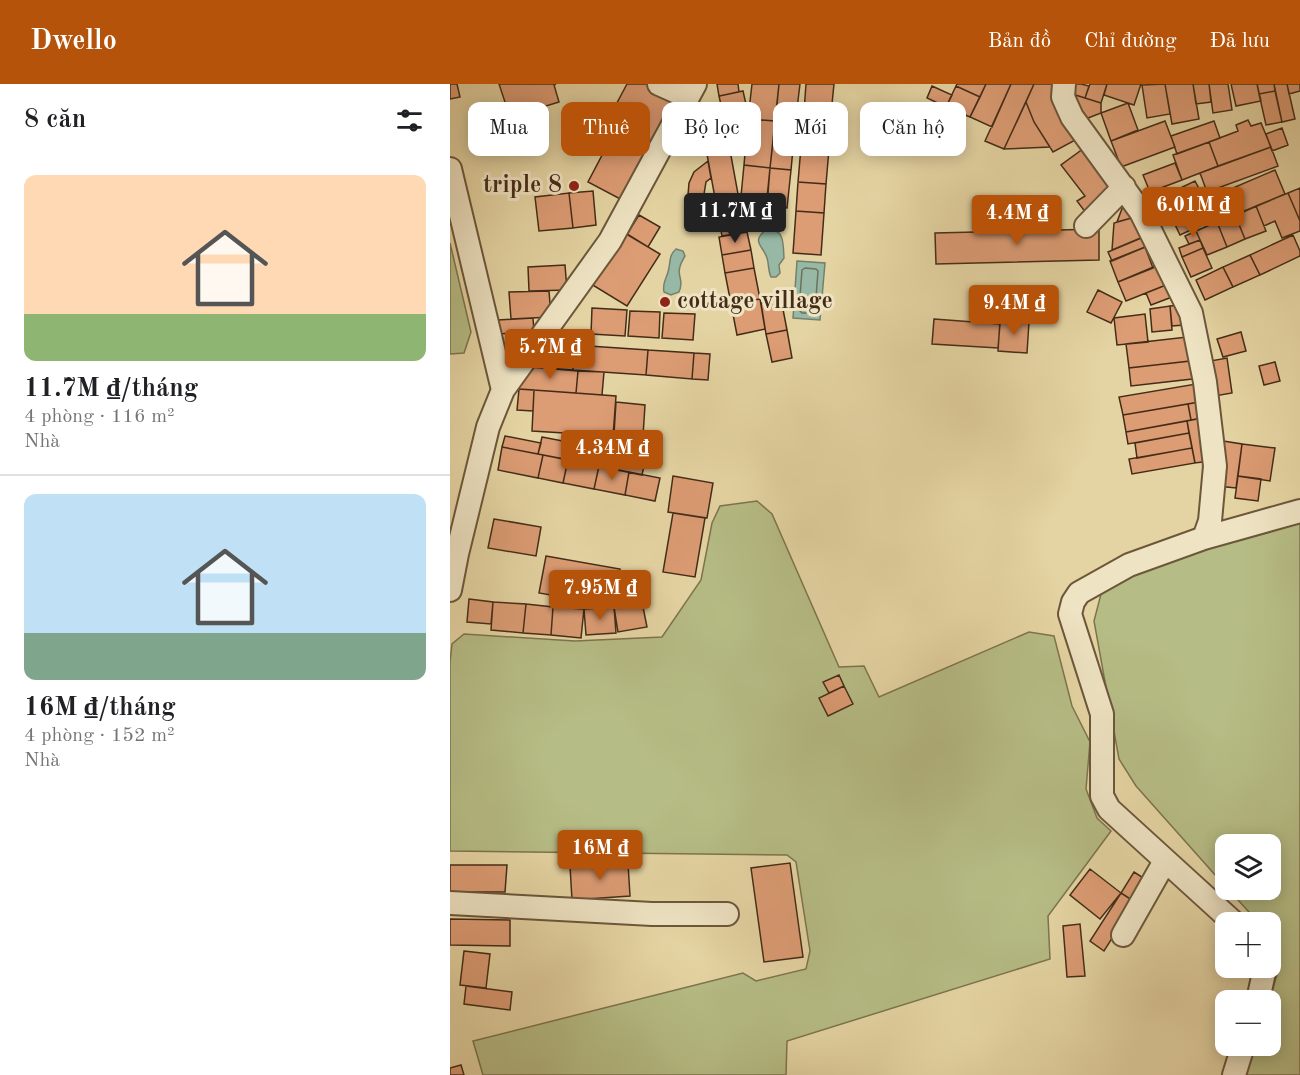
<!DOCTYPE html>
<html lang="vi">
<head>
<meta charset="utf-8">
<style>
	:root { --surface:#fff; --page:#f2f2f2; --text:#202124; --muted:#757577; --line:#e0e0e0; --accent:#b45309 }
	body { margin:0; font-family:"Old Standard TT",serif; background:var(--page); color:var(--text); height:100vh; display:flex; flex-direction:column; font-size:22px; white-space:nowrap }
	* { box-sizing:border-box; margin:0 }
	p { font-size:20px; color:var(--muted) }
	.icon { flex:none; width:33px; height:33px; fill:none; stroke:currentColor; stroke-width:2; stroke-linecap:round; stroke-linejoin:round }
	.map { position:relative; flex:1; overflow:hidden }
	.drawer { display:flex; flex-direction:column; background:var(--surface); width:450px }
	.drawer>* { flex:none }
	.top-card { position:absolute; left:18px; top:18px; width:570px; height:54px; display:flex; gap:12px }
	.controls { position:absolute; left:765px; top:750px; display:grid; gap:12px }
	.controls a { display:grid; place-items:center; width:66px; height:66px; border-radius:12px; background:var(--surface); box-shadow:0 3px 15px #0003; font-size:30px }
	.price { position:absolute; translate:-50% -51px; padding:0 14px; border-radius:6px; background:var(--accent); color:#fff; font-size:20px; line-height:39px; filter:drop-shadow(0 2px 3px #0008) }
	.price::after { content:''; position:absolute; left:50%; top:36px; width:18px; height:14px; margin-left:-9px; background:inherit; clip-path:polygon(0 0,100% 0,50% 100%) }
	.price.active { background:#222; color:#fff }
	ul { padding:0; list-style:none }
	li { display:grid; align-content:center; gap:12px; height:318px; padding:0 24px }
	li+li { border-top:2px solid var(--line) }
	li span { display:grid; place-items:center; height:186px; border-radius:12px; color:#555 }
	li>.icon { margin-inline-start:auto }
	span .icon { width:108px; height:108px; fill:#fffc; stroke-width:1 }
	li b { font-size:26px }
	h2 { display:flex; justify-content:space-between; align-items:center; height:72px; padding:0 24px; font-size:26px }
	.tag { padding:0 21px; border-radius:12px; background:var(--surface); box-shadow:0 3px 15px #0003; font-size:21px; line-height:54px }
	.tag.active { background:var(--accent); color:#fff }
	header { display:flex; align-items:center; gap:36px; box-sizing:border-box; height:84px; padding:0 30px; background:var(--accent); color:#fff }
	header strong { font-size:28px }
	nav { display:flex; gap:33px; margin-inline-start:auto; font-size:21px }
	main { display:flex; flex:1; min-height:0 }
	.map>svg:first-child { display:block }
	.green { fill:#b6bc85; stroke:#7d744e; stroke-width:1.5 }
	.water { fill:#96b8a4; stroke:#75806c; stroke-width:1.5 }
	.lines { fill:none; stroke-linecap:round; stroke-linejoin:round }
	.shore { stroke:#6d725e; stroke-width:1.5 }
	.building { fill:#dc9c74; stroke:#442d18; stroke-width:1.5 }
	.minor-casing { stroke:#6c573b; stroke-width:26 }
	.minor { stroke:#eee3c3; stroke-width:22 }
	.poi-dot { fill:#8f2418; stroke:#eee3c3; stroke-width:2 }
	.labels { text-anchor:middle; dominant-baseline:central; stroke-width:6; stroke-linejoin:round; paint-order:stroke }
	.poi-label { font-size:24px; font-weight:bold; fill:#442d18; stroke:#eee3c3; text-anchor:end }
</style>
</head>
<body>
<header>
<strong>Dwello</strong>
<nav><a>Bản đồ</a><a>Chỉ đường</a><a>Đã lưu</a></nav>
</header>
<main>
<section class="drawer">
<h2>8 căn<svg class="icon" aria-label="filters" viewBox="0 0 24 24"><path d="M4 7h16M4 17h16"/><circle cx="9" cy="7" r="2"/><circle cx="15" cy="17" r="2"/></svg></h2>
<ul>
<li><span style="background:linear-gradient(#ffd9b3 75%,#8fb573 0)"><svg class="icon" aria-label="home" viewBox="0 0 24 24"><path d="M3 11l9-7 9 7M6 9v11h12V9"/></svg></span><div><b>11.7M ₫/tháng</b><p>4 phòng · 116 m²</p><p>Nhà</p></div></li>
<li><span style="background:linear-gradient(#bfe0f5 75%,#7fa58c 0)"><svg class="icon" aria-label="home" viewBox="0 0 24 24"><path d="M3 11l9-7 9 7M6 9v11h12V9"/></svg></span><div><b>16M ₫/tháng</b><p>4 phòng · 152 m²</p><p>Nhà</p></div></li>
</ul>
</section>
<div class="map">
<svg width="850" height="991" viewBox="0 0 850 991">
	<rect width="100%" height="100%" fill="#e5d4a3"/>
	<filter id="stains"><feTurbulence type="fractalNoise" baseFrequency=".00333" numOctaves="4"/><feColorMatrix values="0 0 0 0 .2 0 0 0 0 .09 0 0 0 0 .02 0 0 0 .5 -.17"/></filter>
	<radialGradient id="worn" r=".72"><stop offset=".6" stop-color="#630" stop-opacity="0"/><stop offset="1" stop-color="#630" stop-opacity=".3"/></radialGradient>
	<path class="green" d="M0,159L21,248L14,269L0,270Z
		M307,417L322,430L389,583L414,582L429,613L579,548L604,552L622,622L640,658L636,705L647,734L661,747L598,832L600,875L337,957L336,991H33L23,957L293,889L306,897L356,885L360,867L346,778L337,771L0,767V578L2,560L14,550L125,557L212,553L251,496L262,439L270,422Z
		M850,438V991H794L804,962H820V916H819L828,888L830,863L821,852L820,838H808L779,806H820V760H776L775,802L686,702L669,675L644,537L651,510L661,498L752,466Z"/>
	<path class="water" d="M317,145C335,145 333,160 334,174L329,181L330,189L326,193H321C318,187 319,180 317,174C313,161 300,158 317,145Z
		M226,165L233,167L235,172C222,193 236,193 229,208L221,211L214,208C212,199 216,196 218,188C221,179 218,172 226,165Z
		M347,177L375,179L370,236L343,234Z"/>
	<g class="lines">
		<path class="shore" d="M355,184L366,185L368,187L365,227L363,229H352L349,226L352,186Z"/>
	</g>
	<path class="building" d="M0,0H7L10,13L0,15Z
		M49,0H106L104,1L109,18L60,33Z
		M177,0H196L227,16L174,117L138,98L161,54L151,49Z
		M267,0H288L289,8L269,12Z
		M302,0H329L325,37L298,35Z
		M329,0H350L346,33L326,31Z
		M356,0H384L381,30L354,28Z
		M507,0H536L530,13L506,2Z
		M536,0H561L542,43L520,33Z
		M561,0H584L554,65L535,57Z
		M584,0H610L631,53L603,68L584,38L576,18Z
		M618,0H631L639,2L635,14L619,9Z
		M640,0H657L651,19L635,14Z
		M657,0H691L684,21L654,11Z
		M715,0L720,30L697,34L692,1Z
		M715,0H743L749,35L722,40Z
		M743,0H759L761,18L746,20Z
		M759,0H778L782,26L763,29Z
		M781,0H807L811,17L786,22Z
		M807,0H824L825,7L809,10Z
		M824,0H837L845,35L832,38Z
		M837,0H850V7L839,10Z
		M482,2L502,11L496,23L477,14Z
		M506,2L530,13L520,33L496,23Z
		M293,7L298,29L274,34L269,12Z
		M825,7L832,38L816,41L809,10Z
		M619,9L651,19V29L633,36Z
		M576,18L584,38L600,63L554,65Z
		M678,19L688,46L661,57L651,29Z
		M354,28L381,30L379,65L351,63Z
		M326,31L346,33L341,86L320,84Z
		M274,34L279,61L256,65L251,38Z
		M298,35L325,37L320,84L294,81Z
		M798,36L801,42L811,39L821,63L768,82L759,58L788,47L786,41Z
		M715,37L725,63L671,83L661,57Z
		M764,37L770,54L727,70L721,52Z
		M832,44L838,61L822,67L816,50Z
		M759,58L768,82L732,96L723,71Z
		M279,61L295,148L272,152L256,65Z
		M637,62L667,102L636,129L627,117L635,112L611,81Z
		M351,63L379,65L376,100L348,98Z
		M821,63L828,82L757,108L750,89Z
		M258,77L261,94L256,98L254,110L256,113L265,117L269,134L251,129L242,122L238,111L239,99L244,88Z
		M725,79L732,96L700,108L693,91Z
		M294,81L320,84L317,114L291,112Z
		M320,84L341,86L337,124L317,122Z
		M825,86L835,110L772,137L762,113Z
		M745,97L754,114L712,134L703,117Z
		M348,98L376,100L374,129L346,127Z
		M850,104V137L838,109Z
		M143,107L146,141L123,144L119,109Z
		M119,109L123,144L89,147L85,113Z
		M838,109L850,137V147L832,154L825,137L814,142L806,122Z
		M676,114L685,133L667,138Z
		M750,116L760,137L730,151L720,130Z
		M806,122L816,147L795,155L785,131Z
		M346,127L374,129L371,171L343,169Z
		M189,131L210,143L198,163L177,150Z
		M785,131L795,155L777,163L767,138Z
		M685,133L693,153L662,166L664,139Z
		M767,138L777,163L757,171L746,147Z
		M649,145V176L486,180L485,149Z
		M746,147L750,156L739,160L735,152Z
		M173,148L210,170L177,222L141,200Z
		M297,148L301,166L272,171L269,153Z
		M843,151L850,167V172L810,191L800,171Z
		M696,152L700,161L662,177L658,168Z
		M750,156L753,164L732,173L729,164Z
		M695,163L703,184L668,198L660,177Z
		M753,164L762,184L741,193L732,173Z
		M301,166L304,184L275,189L272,171Z
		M800,171L810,191L783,203L773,183Z
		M115,181L117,206L79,207L78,183Z
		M708,181L716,201L676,217L668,198Z
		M773,183L783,203L755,216L746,196Z
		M304,184L310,215L281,220L275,189Z
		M716,201L722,213L701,221L696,209Z
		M648,206L672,218L661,239L637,228Z
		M99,207L101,233L61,235L59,208Z
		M310,215L315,245L287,251L281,220Z
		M331,215L337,246L316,250L311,219Z
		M732,221L734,241L722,242L720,222Z
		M720,222L722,246L702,248L700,225Z
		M142,224L177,226L175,252L141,250Z
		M180,227L210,228L209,254L178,252Z
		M214,229L245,230L243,256L212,254Z
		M695,230L698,258L667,261L664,234Z
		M83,234L84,248L49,250L48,236Z
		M484,235L550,240L548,264L482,260Z
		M550,236L579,238L577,269L548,267Z
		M337,246L342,274L322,278L316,250Z
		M791,248L796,267L773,273L767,255Z
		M737,253L740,277L679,284L676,260Z
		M96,258L124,261L123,286L80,283Z
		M124,261L198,266L196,291L123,286Z
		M198,266L244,269L242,295L196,291Z
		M244,269L260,270L258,296L242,295Z
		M777,274L782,309L765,312L760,277Z
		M740,277L742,295L681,302L679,284Z
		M825,278L830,297L814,301L809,282Z
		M80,283L128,287L126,309L69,305V298Z
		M128,287L154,288L152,311L126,309Z
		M746,300L749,318L673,331L669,313Z
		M69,305L84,306L83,327L67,326Z
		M84,306L166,312L163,352L82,347Z
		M166,318L195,321L193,352L164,350Z
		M749,318L752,334L741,336L738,320Z
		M738,320L741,336L676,348L673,331Z
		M752,334L760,377L745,379L737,337Z
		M737,337L739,349L678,360L676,348Z
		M739,349L742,364L687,374L685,359Z
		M55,352L91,359L88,370L52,363Z
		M92,353L139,362L135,379L88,370Z
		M140,356L167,362L162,385L135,379Z
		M773,357L792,360L786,404L767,402Z
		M792,360L825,364L820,397L788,392Z
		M167,362L197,368L192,391L162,385Z
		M52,363L93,371L88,394L48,386Z
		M742,364L745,379L682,390L679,375Z
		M93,371L118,376L113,399L88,394Z
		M118,376L149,382L144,405L113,399Z
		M149,382L179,388L175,411L144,405Z
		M179,388L210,394L205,417L175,411Z
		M223,392L263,399L257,434L218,428Z
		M788,392L811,395L808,417L785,414Z
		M223,429L255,434L245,493L213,488Z
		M44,435L91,443L86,472L38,464Z
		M96,472L170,485L163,522L89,509Z
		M19,515L43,518L41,540L17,538Z
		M43,518L76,520L73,549L41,546Z
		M192,518L197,543L168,548L164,523Z
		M76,520L103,523L101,551L73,549Z
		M103,523L134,525L131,554L101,551Z
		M164,523L166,549L136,551L134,525Z
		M389,591L394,602L379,609L373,598Z
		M394,602L403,620L378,632L369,614Z
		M178,779L180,812L122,816L120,782Z
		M340,779L353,873L314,878L301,784Z
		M0,781H57L55,808H0Z
		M640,785L671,809L650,835L620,811Z
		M684,788L698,797L685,818L671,809Z
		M671,809L685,818L654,867L640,857Z
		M0,835L60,836V862L0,861Z
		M630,840L635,892L617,893L613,842Z
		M14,867L40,870L36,904L10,901Z
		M16,902L62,908L60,926L14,920Z
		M11,981L14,991H0V984Z"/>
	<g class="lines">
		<g class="minor-casing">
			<path id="minor" d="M209,0L238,13
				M614,0L613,13L622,33L691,128L741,229L755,298L765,382L760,437L754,454
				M0,85L53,306
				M636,142L674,103
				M0,506L7,470L38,343L53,306L160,157L245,0
				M0,819L202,830H277
				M783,838L659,725L652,712V630L620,530L623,518L629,509L679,481L754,454L850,427
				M673,851L715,777
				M808,916L815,884
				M784,991L793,962"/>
		</g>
		<use href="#minor" class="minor"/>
	</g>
	<g class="poi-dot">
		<circle cx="124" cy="102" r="6"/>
		<circle cx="215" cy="218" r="6"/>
	</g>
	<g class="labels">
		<g class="poi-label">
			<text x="112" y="102">triple 8</text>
			<text x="227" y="218" text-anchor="start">cottage village</text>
		</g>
	</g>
	<rect width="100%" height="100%" filter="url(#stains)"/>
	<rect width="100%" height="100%" fill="url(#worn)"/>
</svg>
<div class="controls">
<a><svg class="icon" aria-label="layers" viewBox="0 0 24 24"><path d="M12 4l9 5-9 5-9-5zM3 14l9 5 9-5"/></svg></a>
<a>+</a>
<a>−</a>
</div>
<b class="price" style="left:743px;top:154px">6.01M ₫</b>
<b class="price active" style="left:285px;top:160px">11.7M ₫</b>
<b class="price" style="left:567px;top:162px">4.4M ₫</b>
<b class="price" style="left:564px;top:252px">9.4M ₫</b>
<b class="price" style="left:100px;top:296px">5.7M ₫</b>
<b class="price" style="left:162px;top:397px">4.34M ₫</b>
<b class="price" style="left:150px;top:537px">7.95M ₫</b>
<b class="price" style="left:150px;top:797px">16M ₫</b>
<div class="top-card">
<a class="tag">Mua</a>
<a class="tag active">Thuê</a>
<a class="tag">Bộ lọc</a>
<a class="tag">Mới</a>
<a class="tag">Căn hộ</a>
</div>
</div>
</main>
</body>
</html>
